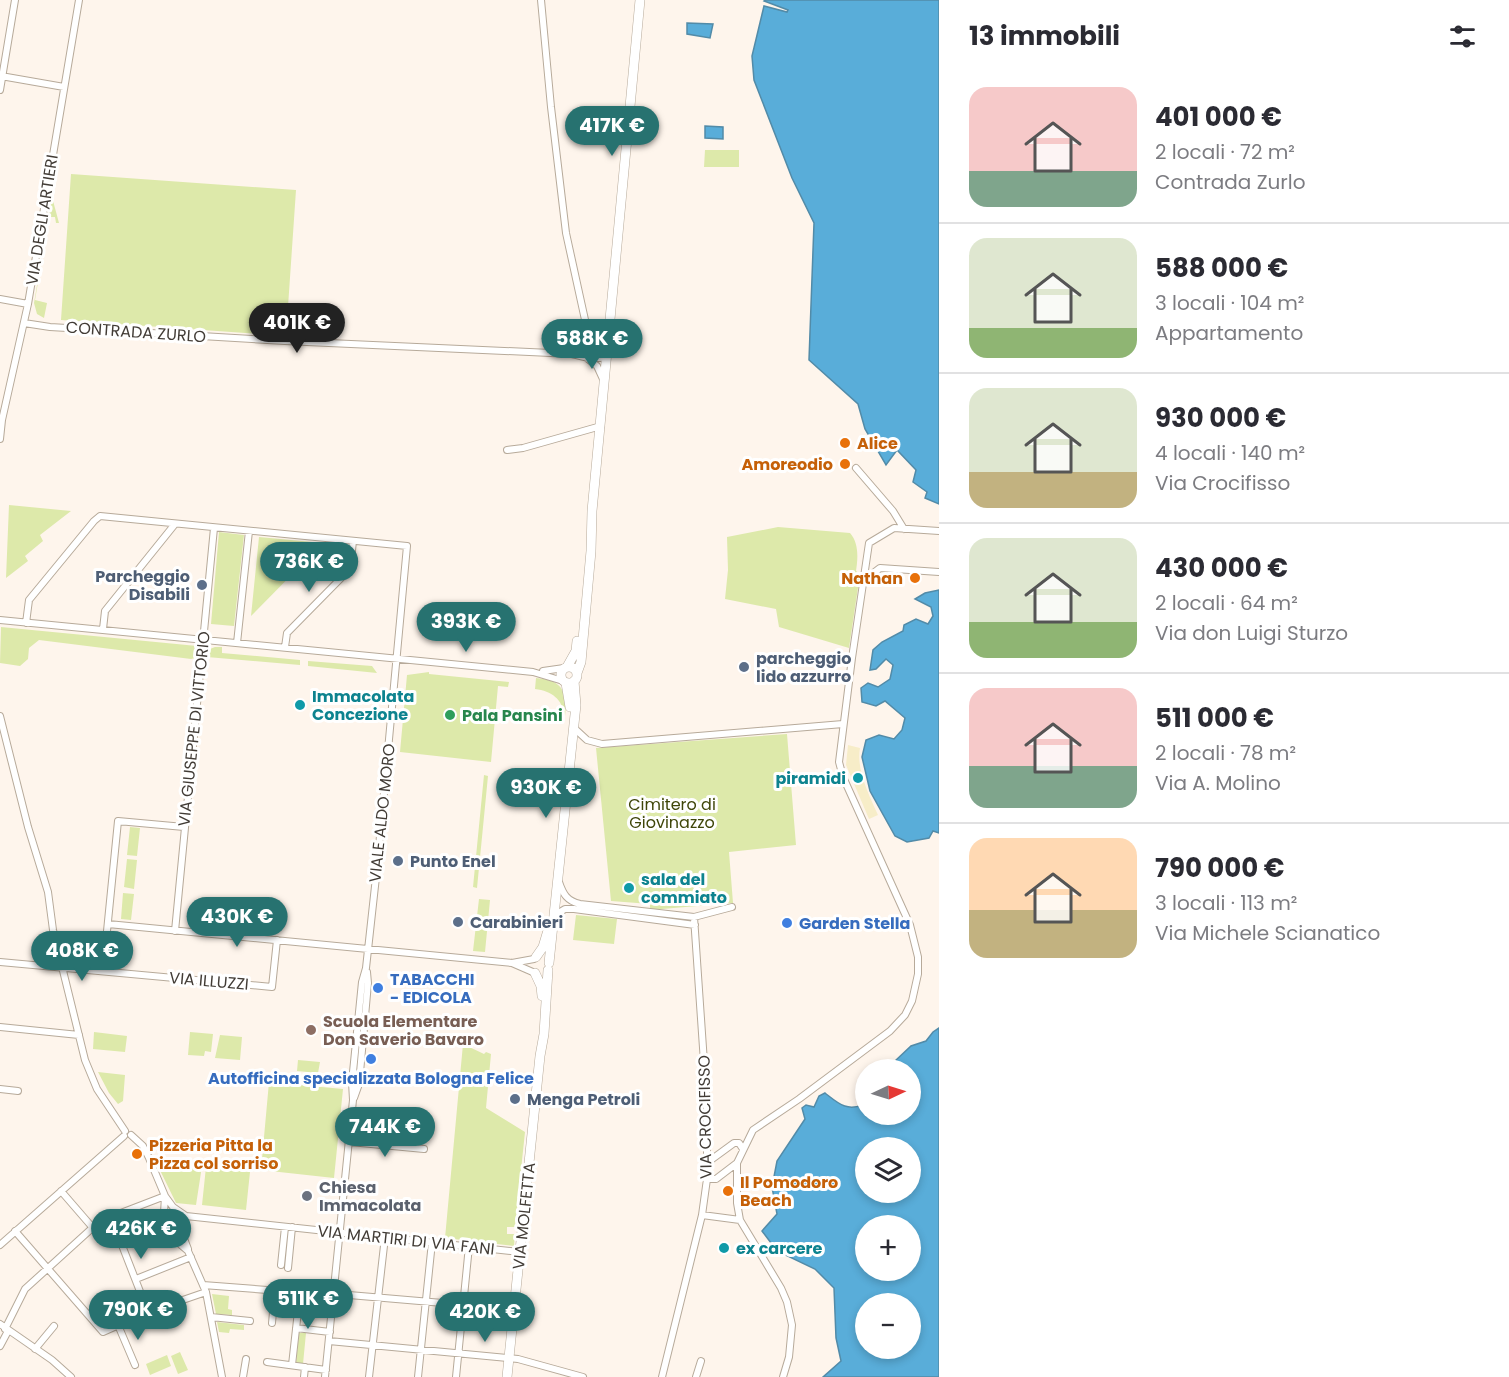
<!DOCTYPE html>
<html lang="it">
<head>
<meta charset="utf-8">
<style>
	:root { --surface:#fff; --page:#f7f7f7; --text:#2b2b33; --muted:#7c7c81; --line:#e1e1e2; --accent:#277270 }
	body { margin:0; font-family:Poppins,sans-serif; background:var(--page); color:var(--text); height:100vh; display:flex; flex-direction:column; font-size:22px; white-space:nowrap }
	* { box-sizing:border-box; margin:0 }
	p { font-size:20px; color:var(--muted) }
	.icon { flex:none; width:33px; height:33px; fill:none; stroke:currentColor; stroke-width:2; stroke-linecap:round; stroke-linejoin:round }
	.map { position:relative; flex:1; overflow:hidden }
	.details { display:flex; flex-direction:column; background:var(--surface); width:570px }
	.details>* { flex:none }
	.needle { width:39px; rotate:86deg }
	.buttons { position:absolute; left:855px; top:1059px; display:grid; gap:12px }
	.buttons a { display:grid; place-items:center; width:66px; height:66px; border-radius:50%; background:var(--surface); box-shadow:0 3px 9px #0003; font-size:30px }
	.price { position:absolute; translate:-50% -51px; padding:0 14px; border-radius:21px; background:var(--accent); color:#fff; font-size:20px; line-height:39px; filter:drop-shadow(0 2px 3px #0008) }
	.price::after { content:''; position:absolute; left:50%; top:36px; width:18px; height:14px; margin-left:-9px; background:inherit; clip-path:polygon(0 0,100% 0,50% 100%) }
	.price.active { background:#222; color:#fff }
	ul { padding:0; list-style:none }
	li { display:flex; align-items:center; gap:18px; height:150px; padding:0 30px }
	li+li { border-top:2px solid var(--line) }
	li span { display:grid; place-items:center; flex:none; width:168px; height:120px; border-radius:18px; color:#555 }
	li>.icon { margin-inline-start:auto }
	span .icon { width:72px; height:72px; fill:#fffc; stroke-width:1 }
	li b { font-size:26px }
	h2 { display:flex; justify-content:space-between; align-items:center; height:72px; padding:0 30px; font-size:26px }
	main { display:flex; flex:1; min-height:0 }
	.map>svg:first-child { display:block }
	.green { fill:#dde9aa }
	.sand { fill:#f7edc8 }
	.water { fill:#59add9; stroke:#528ba8; stroke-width:1.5; fill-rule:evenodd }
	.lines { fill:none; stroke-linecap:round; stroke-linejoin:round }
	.minor-casing { stroke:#b7aa9a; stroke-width:8 }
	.secondary-casing { stroke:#b7aa9a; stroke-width:10 }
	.minor { stroke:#fff; stroke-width:6 }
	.secondary { stroke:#fff; stroke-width:9 }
	.food-dot { fill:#e8710a; stroke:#fff; stroke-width:2 }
	.service-dot { fill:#5c6f8a; stroke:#fff; stroke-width:2 }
	.culture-dot { fill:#0f9aa8; stroke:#fff; stroke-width:2 }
	.leisure-dot { fill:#2e9e5b; stroke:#fff; stroke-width:2 }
	.shop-dot { fill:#3f7fe0; stroke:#fff; stroke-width:2 }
	.education-dot { fill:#8d6e63; stroke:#fff; stroke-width:2 }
	.worship-dot { fill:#6b7280; stroke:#fff; stroke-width:2 }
	.labels { text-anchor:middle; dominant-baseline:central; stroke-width:6; stroke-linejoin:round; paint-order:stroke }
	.street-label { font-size:16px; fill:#423c36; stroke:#fff }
	.food-label { font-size:16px; font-weight:bold; fill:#c56008; stroke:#fff; text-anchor:start }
	.service-label { font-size:16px; font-weight:bold; fill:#4e5e75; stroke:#fff; text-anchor:start }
	.culture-label { font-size:16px; font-weight:bold; fill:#0d838f; stroke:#fff; text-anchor:start }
	.leisure-label { font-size:16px; font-weight:bold; fill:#27864d; stroke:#fff; text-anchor:start }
	.park-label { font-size:16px; fill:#3f4609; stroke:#fff }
	.shop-label { font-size:16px; font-weight:bold; fill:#366cbe; stroke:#fff; text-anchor:start }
	.education-label { font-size:16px; font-weight:bold; fill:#785e54; stroke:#fff; text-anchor:start }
	.worship-label { font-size:16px; font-weight:bold; fill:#5b616d; stroke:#fff; text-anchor:start }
</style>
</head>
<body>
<main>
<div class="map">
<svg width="939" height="1377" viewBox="0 0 939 1377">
	<rect width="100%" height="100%" fill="#fef5ec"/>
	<path class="green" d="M705,150H739V167H704Z
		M71,174L296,190L286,336L61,320Z
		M52,197L59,223H56L55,217H49L35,300L47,303L44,318L37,314L34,303Z
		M9,505L71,511L40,535L43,541L25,556L28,561L6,578Z
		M778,527L850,533C859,543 858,558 856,571L860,574L849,648L779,627L776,609L725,599L728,570L727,537Z
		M219,532L244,535L234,626L211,624Z
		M259,537L323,543L251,616Z
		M1,627L197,646L195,658L191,659L39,640L29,648L28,659L20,666L0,663Z
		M215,647H222V653L300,660V665L207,657L210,649Z
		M308,661L372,666L377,673L308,666Z
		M429,672V674L509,682L508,687L498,686L491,762L400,752L407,675Z
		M536,678C562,680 568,691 565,716C562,699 552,691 535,689Z
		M787,734L796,845L729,852L733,903L650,910V904L611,901L596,748Z
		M484,775L488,776L477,888L473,887Z
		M130,827L140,828L137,856L127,855Z
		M127,859L137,860L134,889L124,887Z
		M123,893L134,894L131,920L121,919Z
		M479,899L490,900L485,952L473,951Z
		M576,915L617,919L614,944L573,940Z
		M94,1032L127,1036L125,1052L93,1049Z
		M190,1032L213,1034L211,1052L205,1051L204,1056L188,1055Z
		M220,1035L242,1037L240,1060L215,1058Z
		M463,1044L484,1054L486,1052L491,1054L486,1108L525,1132L515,1227H507V1234H515L514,1246L445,1238Z
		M298,1060L320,1062L318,1073L297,1071Z
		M98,1072L125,1075L123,1101L118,1104L109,1093Z
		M269,1082L343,1089L334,1178L261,1170Z
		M156,1162L202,1166L196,1205L176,1203Z
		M206,1167L250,1172L246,1210L202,1205Z
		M212,1294L229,1296L228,1309L232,1310V1315L216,1314Z
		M217,1322L244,1325V1330L230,1329L229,1333L219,1332Z
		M299,1333H306L303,1364L296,1363Z
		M180,1352L188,1370L178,1374L171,1356Z
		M167,1355L171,1366L150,1375L146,1364Z"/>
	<path class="sand" d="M848,745L860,748C856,770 869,795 878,815L869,819L846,765Z"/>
	<path class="water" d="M765,0H939V504L925,498L927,492L913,482L916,470L897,450L886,465L865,429L858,404L809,360L814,223L792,178L754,80L752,56L764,6L787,12L788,10L764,1Z
		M687,23L713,24L710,38L687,34Z
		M705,126L723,127V139L705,138Z
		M939,590V833L933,831L929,838L907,842L895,836L870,791L862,757L866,740L879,735L894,739L902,730L905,718L885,701L876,706L862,702L861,688L868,683L878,687L890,679L893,665L886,659L876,669L870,670L873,650L882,642L903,631L904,625L916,619L928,624L933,616L931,607L915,599L925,593Z
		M939,1028V1377H823L841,1361L836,1338L834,1288L815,1269L777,1251L762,1231L777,1214L772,1187L777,1161L805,1119L802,1108L806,1105L814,1107L819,1096L825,1093C839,1104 847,1112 865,1104L866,1114H910V1070L890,1069L893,1064L896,1069L900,1067L899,1063L895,1061L911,1046L926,1041L933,1032ZM866,1148H910V1192H866ZM866,1226H910V1270H866ZM866,1304H910V1348H866Z"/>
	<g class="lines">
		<g class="minor-casing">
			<path id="minor" d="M541,0L551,107L566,233L589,338L587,343L572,354
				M1,76L64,87
				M0,90L15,0
				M0,299L28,304
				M24,323L50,327L285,341L572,354C584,357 595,361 607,356
				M591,350L600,344L606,332
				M588,359L597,366L603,379
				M0,439L2,420L28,304L79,0
				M507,450L523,448L601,426
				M856,468L893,511L904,529
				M863,583L867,578L880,568L939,572
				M0,620L533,672L563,681
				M26,623L29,600L94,521L100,516L407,546L377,868L366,968L362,982L352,1082L353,1100L325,1377
				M103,629L105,611L175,524
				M237,643L249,531
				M285,647L287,633L350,569L353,541
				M543,671L564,668
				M0,716L28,827L48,892L53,930L85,1060L97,1089L125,1131
				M574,728L587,740L602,744L843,724
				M559,882C563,894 567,901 580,904L694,917L732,907
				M555,915L565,909H574L695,925
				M108,924L512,963L534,959
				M175,931L214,528
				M0,962L272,987L277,940
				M512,963L535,973
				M103,971L118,821L184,827
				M0,1027L79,1035
				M0,1089L18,1091
				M354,1098L359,1084L368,983L367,972
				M131,1135L143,1146L149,1158L165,1196L164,1213L175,1240L188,1251L206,1292L222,1377
				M350,1142L424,1149
				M708,1162L734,1143H739L743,1149
				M707,1179H716L737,1163
				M61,1191L93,1228
				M165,1196L173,1207L186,1216L520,1252
				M702,1215L740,1220
				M186,1216C177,1226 184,1238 188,1249
				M111,1217L148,1312
				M15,1231L103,1332L148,1312L206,1292
				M0,1245L124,1136
				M281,1265L285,1227
				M288,1268L292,1227
				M136,1279L191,1257
				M203,1285L307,1293L314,1292L514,1309
				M211,1317L250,1321
				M272,1323L275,1291
				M0,1324L52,1360L71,1377
				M118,1325L135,1365
				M296,1328L330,1332
				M5,1329L25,1289L100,1221L165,1196
				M329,1341L518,1359L583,1377
				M0,1346L8,1331
				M35,1349L54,1326
				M267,1362L326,1370
				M292,1365L300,1293
				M243,1377L246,1359
				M304,1377L305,1367
				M369,1377L385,1237
				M418,1377L432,1242
				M456,1377L469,1246
				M662,1377L702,1215L707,1179V1106L694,917
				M696,1377L701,1361
				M783,1377L789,1357L792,1325L787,1302L781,1288L740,1220L737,1203V1163L753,1130L799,1099L890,1031L905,1015L912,1001L918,974V957L910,925L843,777L839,762L852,658L869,543L894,528L939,531"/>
		</g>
		<g class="secondary-casing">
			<path id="secondary" d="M561 675a8 8 0 1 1 16 0a8 8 0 1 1-16 0Z
				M567,667L576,651L577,641
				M577,673L581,662L591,551L592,511L640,0
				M566,683L570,707
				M536,957L543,947L549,927
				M549,963L576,705L574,681
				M535,973L541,986L542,996
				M507,1377L540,1056L544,1034L548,970"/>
		</g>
		<use href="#minor" class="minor"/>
		<use href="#secondary" class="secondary"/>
	</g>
	<g class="food-dot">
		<circle cx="845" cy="443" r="6"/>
		<circle cx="845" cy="464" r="6"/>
		<circle cx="915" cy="578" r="6"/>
		<circle cx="137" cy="1154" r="6"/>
		<circle cx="728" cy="1191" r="6"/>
	</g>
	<g class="service-dot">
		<circle cx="202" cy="585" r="6"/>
		<circle cx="744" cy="667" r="6"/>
		<circle cx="398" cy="861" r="6"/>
		<circle cx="458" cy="922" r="6"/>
		<circle cx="515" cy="1099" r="6"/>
	</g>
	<g class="culture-dot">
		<circle cx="300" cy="705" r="6"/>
		<circle cx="858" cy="778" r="6"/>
		<circle cx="629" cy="888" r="6"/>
		<circle cx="724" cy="1248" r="6"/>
	</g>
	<circle class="leisure-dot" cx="450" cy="715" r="6"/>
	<g class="shop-dot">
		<circle cx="787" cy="923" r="6"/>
		<circle cx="378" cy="988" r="6"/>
		<circle cx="371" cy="1059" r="6"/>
	</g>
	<circle class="education-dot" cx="311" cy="1030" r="6"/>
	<circle class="worship-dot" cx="307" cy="1196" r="6"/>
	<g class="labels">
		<g class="street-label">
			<text transform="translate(42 220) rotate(-81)">VIA DEGLI ARTIERI</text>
			<text transform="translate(136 332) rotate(4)">CONTRADA ZURLO</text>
			<text transform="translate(194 729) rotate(-84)">VIA GIUSEPPE DI VITTORIO</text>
			<text transform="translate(382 813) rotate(-84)">VIALE ALDO MORO</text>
			<text transform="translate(209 981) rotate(5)">VIA ILLUZZI</text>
			<text transform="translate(705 1117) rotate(-91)">VIA CROCIFISSO</text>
			<text transform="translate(524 1216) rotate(-84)">VIA MOLFETTA</text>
			<text transform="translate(406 1240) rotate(6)">VIA MARTIRI DI VIA FANI</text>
		</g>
		<g class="food-label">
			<text x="857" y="443">Alice</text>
			<text x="833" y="464" text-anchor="end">Amoreodio</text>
			<text x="903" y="578" text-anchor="end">Nathan</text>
			<text x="149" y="1145">Pizzeria Pitta la<tspan x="149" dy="18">Pizza col sorriso</tspan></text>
			<text x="740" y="1182">Il Pomodoro<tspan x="740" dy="18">Beach</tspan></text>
		</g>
		<g class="service-label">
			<text x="190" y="576" text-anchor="end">Parcheggio<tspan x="190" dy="18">Disabili</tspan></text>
			<text x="756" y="658">parcheggio<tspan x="756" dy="18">lido azzurro</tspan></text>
			<text x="410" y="861">Punto Enel</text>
			<text x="470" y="922">Carabinieri</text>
			<text x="527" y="1099">Menga Petroli</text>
		</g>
		<g class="culture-label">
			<text x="312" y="696">Immacolata<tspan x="312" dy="18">Concezione</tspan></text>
			<text x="846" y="778" text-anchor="end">piramidi</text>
			<text x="641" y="879">sala del<tspan x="641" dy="18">commiato</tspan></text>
			<text x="736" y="1248">ex carcere</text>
		</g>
		<g class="leisure-label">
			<text x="462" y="715">Pala Pansini</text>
		</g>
		<g class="park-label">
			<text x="672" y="804">Cimitero di<tspan x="672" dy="18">Giovinazzo</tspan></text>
		</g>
		<g class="shop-label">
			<text x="799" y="923">Garden Stella</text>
			<text x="390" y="979">TABACCHI<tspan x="390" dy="18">- EDICOLA</tspan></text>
			<text x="371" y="1078" text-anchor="middle">Autofficina specializzata Bologna Felice</text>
		</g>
		<g class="education-label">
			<text x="323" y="1021">Scuola Elementare<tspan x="323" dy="18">Don Saverio Bavaro</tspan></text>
		</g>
		<g class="worship-label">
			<text x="319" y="1187">Chiesa<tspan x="319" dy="18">Immacolata</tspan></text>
		</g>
	</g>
</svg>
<div class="buttons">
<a><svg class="needle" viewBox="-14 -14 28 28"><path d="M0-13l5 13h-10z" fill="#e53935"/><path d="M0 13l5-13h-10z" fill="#7c7c81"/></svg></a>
<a><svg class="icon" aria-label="layers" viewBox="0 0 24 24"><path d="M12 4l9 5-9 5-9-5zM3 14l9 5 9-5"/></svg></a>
<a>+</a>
<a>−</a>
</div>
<b class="price" style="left:612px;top:157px">417K €</b>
<b class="price active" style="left:297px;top:354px">401K €</b>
<b class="price" style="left:592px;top:370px">588K €</b>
<b class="price" style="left:309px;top:593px">736K €</b>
<b class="price" style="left:466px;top:653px">393K €</b>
<b class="price" style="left:546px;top:819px">930K €</b>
<b class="price" style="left:237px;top:948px">430K €</b>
<b class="price" style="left:82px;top:982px">408K €</b>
<b class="price" style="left:385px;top:1158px">744K €</b>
<b class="price" style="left:141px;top:1260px">426K €</b>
<b class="price" style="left:308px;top:1330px">511K €</b>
<b class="price" style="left:138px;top:1341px">790K €</b>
<b class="price" style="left:485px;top:1343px">420K €</b>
</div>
<section class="details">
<h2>13 immobili<svg class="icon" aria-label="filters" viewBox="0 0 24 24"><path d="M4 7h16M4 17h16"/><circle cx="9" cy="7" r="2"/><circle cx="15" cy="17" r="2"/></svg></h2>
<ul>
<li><span style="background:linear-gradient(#f6c9c9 70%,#7fa58c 0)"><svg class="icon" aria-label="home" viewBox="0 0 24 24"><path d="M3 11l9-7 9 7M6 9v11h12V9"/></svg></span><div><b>401 000 €</b><p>2 locali · 72 m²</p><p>Contrada Zurlo</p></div></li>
<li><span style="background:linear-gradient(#dfe7d0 75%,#8fb573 0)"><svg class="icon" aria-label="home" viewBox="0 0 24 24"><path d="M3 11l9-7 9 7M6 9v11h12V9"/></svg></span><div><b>588 000 €</b><p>3 locali · 104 m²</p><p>Appartamento</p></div></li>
<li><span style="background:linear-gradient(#dfe7d0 70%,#c2b280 0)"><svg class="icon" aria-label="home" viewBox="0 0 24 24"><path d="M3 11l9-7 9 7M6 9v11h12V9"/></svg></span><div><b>930 000 €</b><p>4 locali · 140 m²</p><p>Via Crocifisso</p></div></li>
<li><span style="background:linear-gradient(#dfe7d0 70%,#8fb573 0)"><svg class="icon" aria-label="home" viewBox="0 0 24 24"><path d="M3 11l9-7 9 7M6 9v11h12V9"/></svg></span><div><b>430 000 €</b><p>2 locali · 64 m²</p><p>Via don Luigi Sturzo</p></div></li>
<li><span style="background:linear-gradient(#f6c9c9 65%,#7fa58c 0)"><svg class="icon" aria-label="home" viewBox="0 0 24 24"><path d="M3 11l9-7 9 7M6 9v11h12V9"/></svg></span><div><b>511 000 €</b><p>2 locali · 78 m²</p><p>Via A. Molino</p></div></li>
<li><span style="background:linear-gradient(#ffd9b3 60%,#c2b280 0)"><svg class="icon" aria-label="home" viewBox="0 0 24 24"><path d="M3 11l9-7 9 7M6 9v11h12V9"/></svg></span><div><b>790 000 €</b><p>3 locali · 113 m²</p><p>Via Michele Scianatico</p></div></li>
</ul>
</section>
</main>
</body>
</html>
